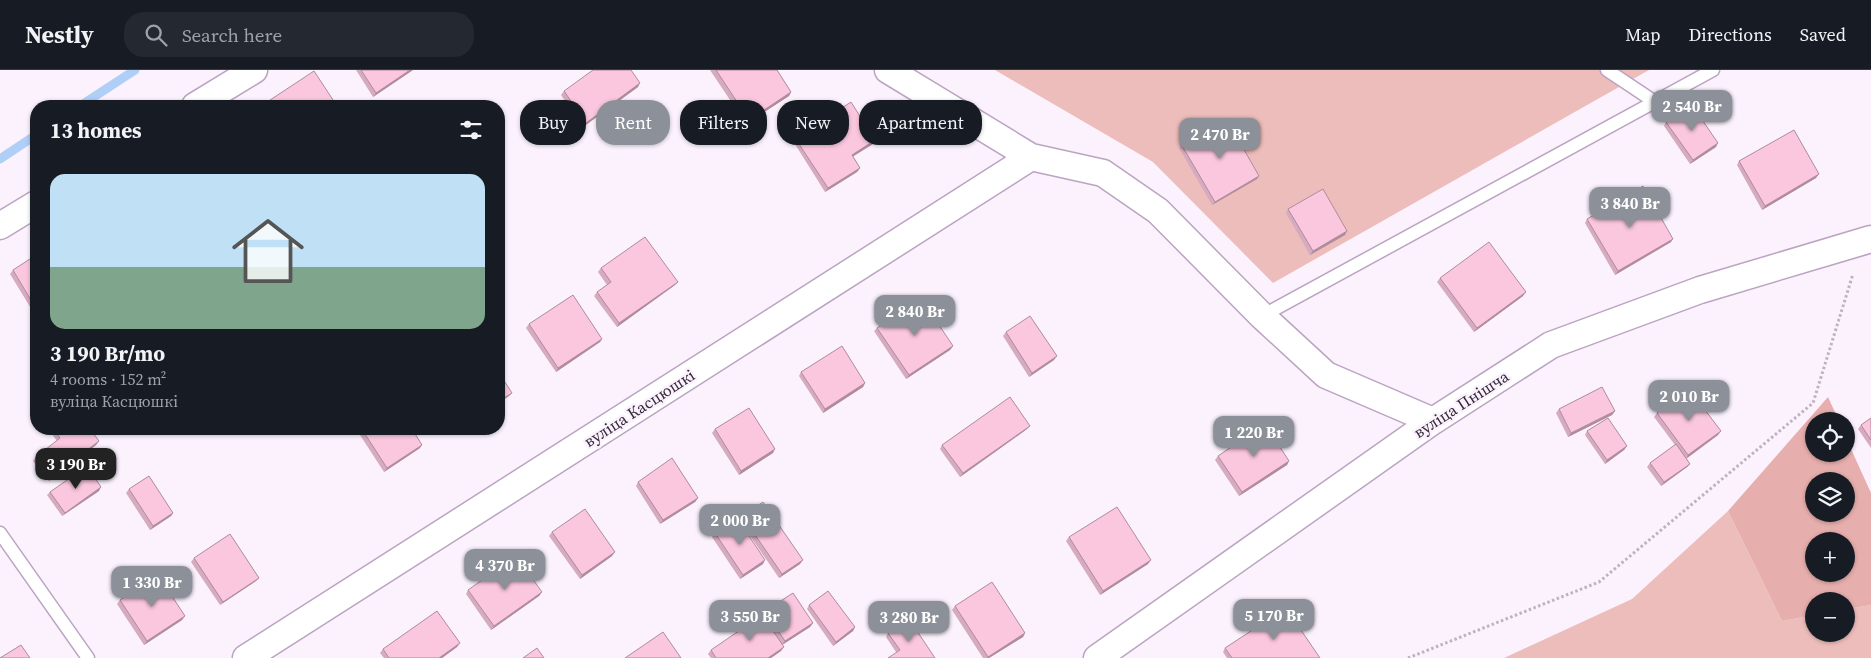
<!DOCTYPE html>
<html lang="en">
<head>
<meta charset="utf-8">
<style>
	:root { --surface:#171b24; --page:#242831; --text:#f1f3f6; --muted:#9ea1a6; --line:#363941; --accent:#8c9099 }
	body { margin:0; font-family:"Source Serif 4",serif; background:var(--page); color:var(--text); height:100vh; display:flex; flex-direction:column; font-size:19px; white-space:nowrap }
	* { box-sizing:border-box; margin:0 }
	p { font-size:16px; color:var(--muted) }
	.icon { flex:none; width:28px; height:28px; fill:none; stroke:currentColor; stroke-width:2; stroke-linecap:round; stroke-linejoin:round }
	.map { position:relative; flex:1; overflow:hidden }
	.side { position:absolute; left:30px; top:30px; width:475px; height:335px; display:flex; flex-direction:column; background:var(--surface); border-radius:20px; box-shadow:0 1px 4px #0004 }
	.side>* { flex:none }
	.top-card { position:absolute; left:520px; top:30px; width:475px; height:45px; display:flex; gap:10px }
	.buttons { position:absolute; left:1805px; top:342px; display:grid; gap:10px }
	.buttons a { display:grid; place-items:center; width:50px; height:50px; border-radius:50%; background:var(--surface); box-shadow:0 1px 4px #0004; font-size:25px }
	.price { position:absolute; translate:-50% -42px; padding:0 11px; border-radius:10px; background:var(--accent); color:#fff; font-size:16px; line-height:32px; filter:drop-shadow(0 1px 2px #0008) }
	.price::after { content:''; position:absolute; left:50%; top:30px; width:15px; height:11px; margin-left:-8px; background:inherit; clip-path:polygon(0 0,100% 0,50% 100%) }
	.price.selected { background:#222; color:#fff }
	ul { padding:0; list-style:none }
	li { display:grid; align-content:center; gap:10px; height:265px; padding:0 20px }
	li+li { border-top:1px solid var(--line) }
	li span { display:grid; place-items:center; height:155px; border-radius:15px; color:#555 }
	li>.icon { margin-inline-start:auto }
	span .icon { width:90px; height:90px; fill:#fffc; stroke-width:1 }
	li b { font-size:21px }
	h2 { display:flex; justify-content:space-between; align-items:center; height:60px; padding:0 20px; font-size:21px }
	.pill { padding:0 18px; border-radius:20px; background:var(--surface); box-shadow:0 1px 4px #0004; font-size:18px; line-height:45px }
	.pill.selected { background:var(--accent); color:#fff }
	header { display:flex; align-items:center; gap:30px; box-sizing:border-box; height:70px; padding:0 25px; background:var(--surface); border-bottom:1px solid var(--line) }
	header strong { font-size:24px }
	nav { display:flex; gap:28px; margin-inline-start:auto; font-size:18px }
	.search { width:350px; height:45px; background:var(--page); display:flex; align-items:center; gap:12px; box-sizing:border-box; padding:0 18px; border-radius:20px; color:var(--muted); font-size:19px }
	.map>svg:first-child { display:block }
	.green { fill:#edbdbb }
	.forest { fill:#e6aeac; fill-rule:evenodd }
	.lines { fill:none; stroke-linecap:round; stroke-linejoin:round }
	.stream { stroke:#b0cff7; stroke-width:9 }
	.lane-casing { stroke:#bba4c2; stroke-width:15 }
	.street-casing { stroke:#bba4c2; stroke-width:29 }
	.path { stroke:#bcb3bf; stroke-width:3; stroke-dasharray:2.5 2.5; stroke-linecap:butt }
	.lane { stroke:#fff; stroke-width:12 }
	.street { stroke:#fff; stroke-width:26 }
	.wall { fill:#d7abbf }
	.shaded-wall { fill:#af8b9b }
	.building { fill:#fac7de; stroke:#af8b9b }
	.labels { text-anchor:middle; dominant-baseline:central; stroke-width:5; stroke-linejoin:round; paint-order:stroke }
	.street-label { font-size:16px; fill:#332a36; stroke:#fbf2fe }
</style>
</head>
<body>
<header>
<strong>Nestly</strong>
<div class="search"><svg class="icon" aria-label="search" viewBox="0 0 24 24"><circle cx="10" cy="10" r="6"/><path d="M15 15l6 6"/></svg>Search here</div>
<nav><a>Map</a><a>Directions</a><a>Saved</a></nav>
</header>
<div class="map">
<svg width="1871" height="588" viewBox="0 0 1871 588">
	<rect width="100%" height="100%" fill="#fbf2fe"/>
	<path class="green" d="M995,0H1649L1273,213L1153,92Z
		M1728,441L1782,551L1814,545V564H1846V539L1871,535V588H1504L1632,529Z"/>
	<path class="forest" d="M1828,327L1839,351H1814V384H1846V368L1871,423V535L1846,539V531H1814V545L1782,551L1728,441ZM1814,411H1846V444H1814ZM1814,471H1846V504H1814Z"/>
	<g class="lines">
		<path class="stream" d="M80,36L135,0
			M0,89L36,65"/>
		<g class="lane-casing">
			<path id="lane" d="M1607,0L1655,32
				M1262,246L1713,0
				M0,463L88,588"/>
		</g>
		<g class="street-casing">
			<path id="street" d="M888,0L1031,87L1103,103L1158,141L1262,246L1326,305L1433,351
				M195,36L254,0
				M0,156L36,134
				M246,588L1031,87
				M1097,588L1433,351L1551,275L1700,220L1871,169"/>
		</g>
		<path class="path" d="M1408,588L1599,512L1813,333L1853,204"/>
		<use href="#lane" class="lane"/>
		<use href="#street" class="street"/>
	</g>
	<path class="wall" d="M356,0H413L373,27Z
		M710,0H777L791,22L789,26L746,54Z
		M638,17L583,57L561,25L564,21Z
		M1666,52L1716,77L1690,94L1664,56Z
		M795,68L875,70L873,74L853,86L860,98L857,102L825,122L793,71Z
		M1181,74L1257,109L1212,135L1179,78Z
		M1739,91L1816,108L1762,140L1737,95Z
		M1288,139L1345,165L1310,185L1286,143Z
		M1587,149L1671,172L1615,205L1585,153Z
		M601,198L675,215L617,257L594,226L597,222L607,215L598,202Z
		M13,200L36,238L32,240L10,204Z
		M1440,208L1523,226L1474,262L1437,212Z
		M529,254L602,269L600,272L556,302L526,258Z
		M877,258L953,276L950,280L906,309L874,261Z
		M1006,262L1054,290L1029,307L1003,266Z
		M801,302L865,313L863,317L823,343L799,306Z
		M1559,339L1615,341L1612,345L1568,367L1556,343Z
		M1657,343L1718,365L1686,388L1690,394L1687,397L1661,416L1647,397L1650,393L1675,375L1654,347Z
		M1871,348V378L1858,359L1861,355Z
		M48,359H90L99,371L96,375L49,411L33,391L36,387L57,371Z
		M715,359L773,383L739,405L712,363Z
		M1027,359L960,407L940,379L942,375Z
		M363,361L420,378L384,402L360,365Z
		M1587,361L1627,376L1624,380L1605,394L1585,365Z
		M1218,386L1289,391L1287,395L1239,426L1215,390Z
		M638,412L698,428L695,432L660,454L636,416Z
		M129,419L173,443L171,446L150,460L126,423Z
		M99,421L62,446L47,425L50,422Z
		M742,446L800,494L779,508L739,450Z
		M552,462L612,486L580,509L549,466Z
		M715,463L763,494L740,509L712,467Z
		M1069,467L1148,494L1100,525L1066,471Z
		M194,488L256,511L220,535L191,492Z
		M468,520L542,522L539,526L491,560L466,524Z
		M120,530L182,550L144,575L117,534Z
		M809,535L855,557L853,561L833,576L807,539Z
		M955,536L1025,563L1023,567L989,588H983L952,540Z
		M765,541L813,553L810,557L782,575L762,545Z
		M888,563L935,588L896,582L886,567Z
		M457,577L442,588H384L380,583L383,579Z
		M1225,578L1320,588H1227L1223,582Z
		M711,580L781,581L771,588H711L708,584Z"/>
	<path class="shaded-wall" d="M410,0H413L373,27L376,23Z
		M640,13L638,17L583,57L586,53Z
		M791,22L789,26L746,54L749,50Z
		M875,70L873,74L849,89L852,85Z
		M1718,73L1716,77L1690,94L1693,90Z
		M860,98L857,102L825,122L828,118Z
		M1819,104L1816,108L1762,140L1765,136Z
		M1259,106L1257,109L1212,135L1215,132Z
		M1347,161L1345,165L1310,185L1313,181Z
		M1673,169L1671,172L1615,205L1618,201Z
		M678,212L675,215L617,257L619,253Z
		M1526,222L1523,226L1474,262L1477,258Z
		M602,269L600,272L556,302L558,298Z
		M953,276L950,280L906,309L909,305Z
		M1057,286L1054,290L1029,307L1032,303Z
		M865,313L863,317L823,343L825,339Z
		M512,323L509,326L499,333V331Z
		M1615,341L1612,345L1568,367L1571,363Z
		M1030,356L1027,359L960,407L963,403Z
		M1721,361L1718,365L1686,389L1688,385Z
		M99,371L96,375L49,411L52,407Z
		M422,375L420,378L384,402L387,398Z
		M1627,376L1624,380L1605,394L1607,390Z
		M775,379L773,383L739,405L741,401Z
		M1289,391L1287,395L1239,426L1242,422Z
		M1690,394L1687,397L1661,416L1664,412Z
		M101,417L99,421L62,446L65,443Z
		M698,428L695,432L660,454L663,450Z
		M173,443L171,446L150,460L153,456Z
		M615,482L612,486L580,509L582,505Z
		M765,490L763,494L740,509L743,505Z
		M803,490L800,494L779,508L782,504Z
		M1151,490L1148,494L1100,525L1103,521Z
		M259,508L256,511L220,535L223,532Z
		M542,522L539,526L491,560L494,556Z
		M185,546L182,550L144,575L147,571Z
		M813,553L810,557L782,575L785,571Z
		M855,557L853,561L833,576L836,572Z
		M1025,563L1023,567L989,588H987Z
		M460,573L457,577L442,588H439Z
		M784,577L781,581L771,588H768Z"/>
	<path class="building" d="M361,0H410L376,23Z
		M593,0H631L640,13L586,53L564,21Z
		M716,0H777L791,22L749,50Z
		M314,1L337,36H261Z
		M851,32L875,70L852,85L860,98L828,118L795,68Z
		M1692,35L1718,73L1693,90L1666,52Z
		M1226,48L1259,106L1215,132L1181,74Z
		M1794,60L1819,104L1765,136L1739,91Z
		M1643,116L1673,169L1618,201L1587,149Z
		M1323,119L1347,161L1313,181L1288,139Z
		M645,167L678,212L619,253L597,222L611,212L601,198Z
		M1489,172L1526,222L1477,258L1440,208Z
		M36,185V236L35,237L13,200Z
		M573,225L602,269L558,298L529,254Z
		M921,228L953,276L909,305L877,258Z
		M1030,246L1057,286L1032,303L1006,262Z
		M842,276L865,313L825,339L801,302Z
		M499,303L512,323L499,331Z
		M1602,317L1615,341L1571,363L1559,339Z
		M1689,319L1721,361L1688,385L1657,343Z
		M1010,327L1030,356L963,403L942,375Z
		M749,338L775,379L741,401L715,359Z
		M1608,348L1627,376L1607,390L1587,361Z
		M1871,348V370L1861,355Z
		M1265,354L1289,391L1242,422L1218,386Z
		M53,359H90L99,371L52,407L36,387L60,368Z
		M367,359H412L422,375L387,398L363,361Z
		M1676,374L1690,394L1664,412L1650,393Z
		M672,388L698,428L663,450L638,412Z
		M87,396L101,417L65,443L50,422Z
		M149,406L173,443L153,456L129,419Z
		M763,432L803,490L782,504L742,446Z
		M1117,437L1151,490L1103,521L1069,467Z
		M585,439L615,482L582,505L552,462Z
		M737,448L765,490L743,505L715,463Z
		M230,464L259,508L223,532L194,488Z
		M516,486L542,522L494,556L468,520Z
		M158,505L185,546L147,571L120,530Z
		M992,512L1025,563L988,587L955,536Z
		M828,521L855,557L836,572L809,535Z
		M793,523L813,553L785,571L765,541Z
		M1286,538L1320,588H1232L1225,578Z
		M437,541L460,573L439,588H389L383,579Z
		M762,545L784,577L768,588H716L711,580Z
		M909,549L935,588H888L900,580L888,563Z
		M663,562L681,588H625Z
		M21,575L30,588H0Z
		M537,578L544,588H523Z"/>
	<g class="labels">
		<g class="street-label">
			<text transform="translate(1461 334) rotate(-33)">вуліца Пнішча</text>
			<text transform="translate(639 338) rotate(-33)">вуліца Касцюшкі</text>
		</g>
	</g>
</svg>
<div class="buttons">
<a><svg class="icon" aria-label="locate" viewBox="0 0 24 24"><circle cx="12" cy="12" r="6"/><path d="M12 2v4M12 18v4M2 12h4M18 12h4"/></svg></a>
<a><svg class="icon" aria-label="layers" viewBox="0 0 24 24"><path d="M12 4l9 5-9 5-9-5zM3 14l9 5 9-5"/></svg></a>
<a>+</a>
<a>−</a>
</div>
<b class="price" style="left:1692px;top:62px">2 540 Br</b>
<b class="price" style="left:1220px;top:90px">2 470 Br</b>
<b class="price" style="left:1630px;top:159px">3 840 Br</b>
<b class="price" style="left:915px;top:267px">2 840 Br</b>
<b class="price" style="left:1689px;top:352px">2 010 Br</b>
<b class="price" style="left:1254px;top:388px">1 220 Br</b>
<b class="price selected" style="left:76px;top:420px">3 190 Br</b>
<b class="price" style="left:740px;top:476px">2 000 Br</b>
<b class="price" style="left:505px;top:521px">4 370 Br</b>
<b class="price" style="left:152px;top:538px">1 330 Br</b>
<b class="price" style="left:1274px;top:571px">5 170 Br</b>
<b class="price" style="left:750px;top:572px">3 550 Br</b>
<b class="price" style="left:909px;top:573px">3 280 Br</b>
<div class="top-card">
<a class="pill">Buy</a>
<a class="pill selected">Rent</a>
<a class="pill">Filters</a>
<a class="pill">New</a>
<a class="pill">Apartment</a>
</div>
<section class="side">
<h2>13 homes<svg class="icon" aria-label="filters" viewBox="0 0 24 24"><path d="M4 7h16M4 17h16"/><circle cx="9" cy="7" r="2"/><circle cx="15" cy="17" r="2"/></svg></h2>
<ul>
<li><span style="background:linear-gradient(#bfe0f5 60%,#7fa58c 0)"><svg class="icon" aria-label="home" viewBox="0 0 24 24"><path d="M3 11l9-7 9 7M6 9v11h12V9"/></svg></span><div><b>3 190 Br/mo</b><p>4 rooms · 152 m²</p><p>вуліца Касцюшкі</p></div></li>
</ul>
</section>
</div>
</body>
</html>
